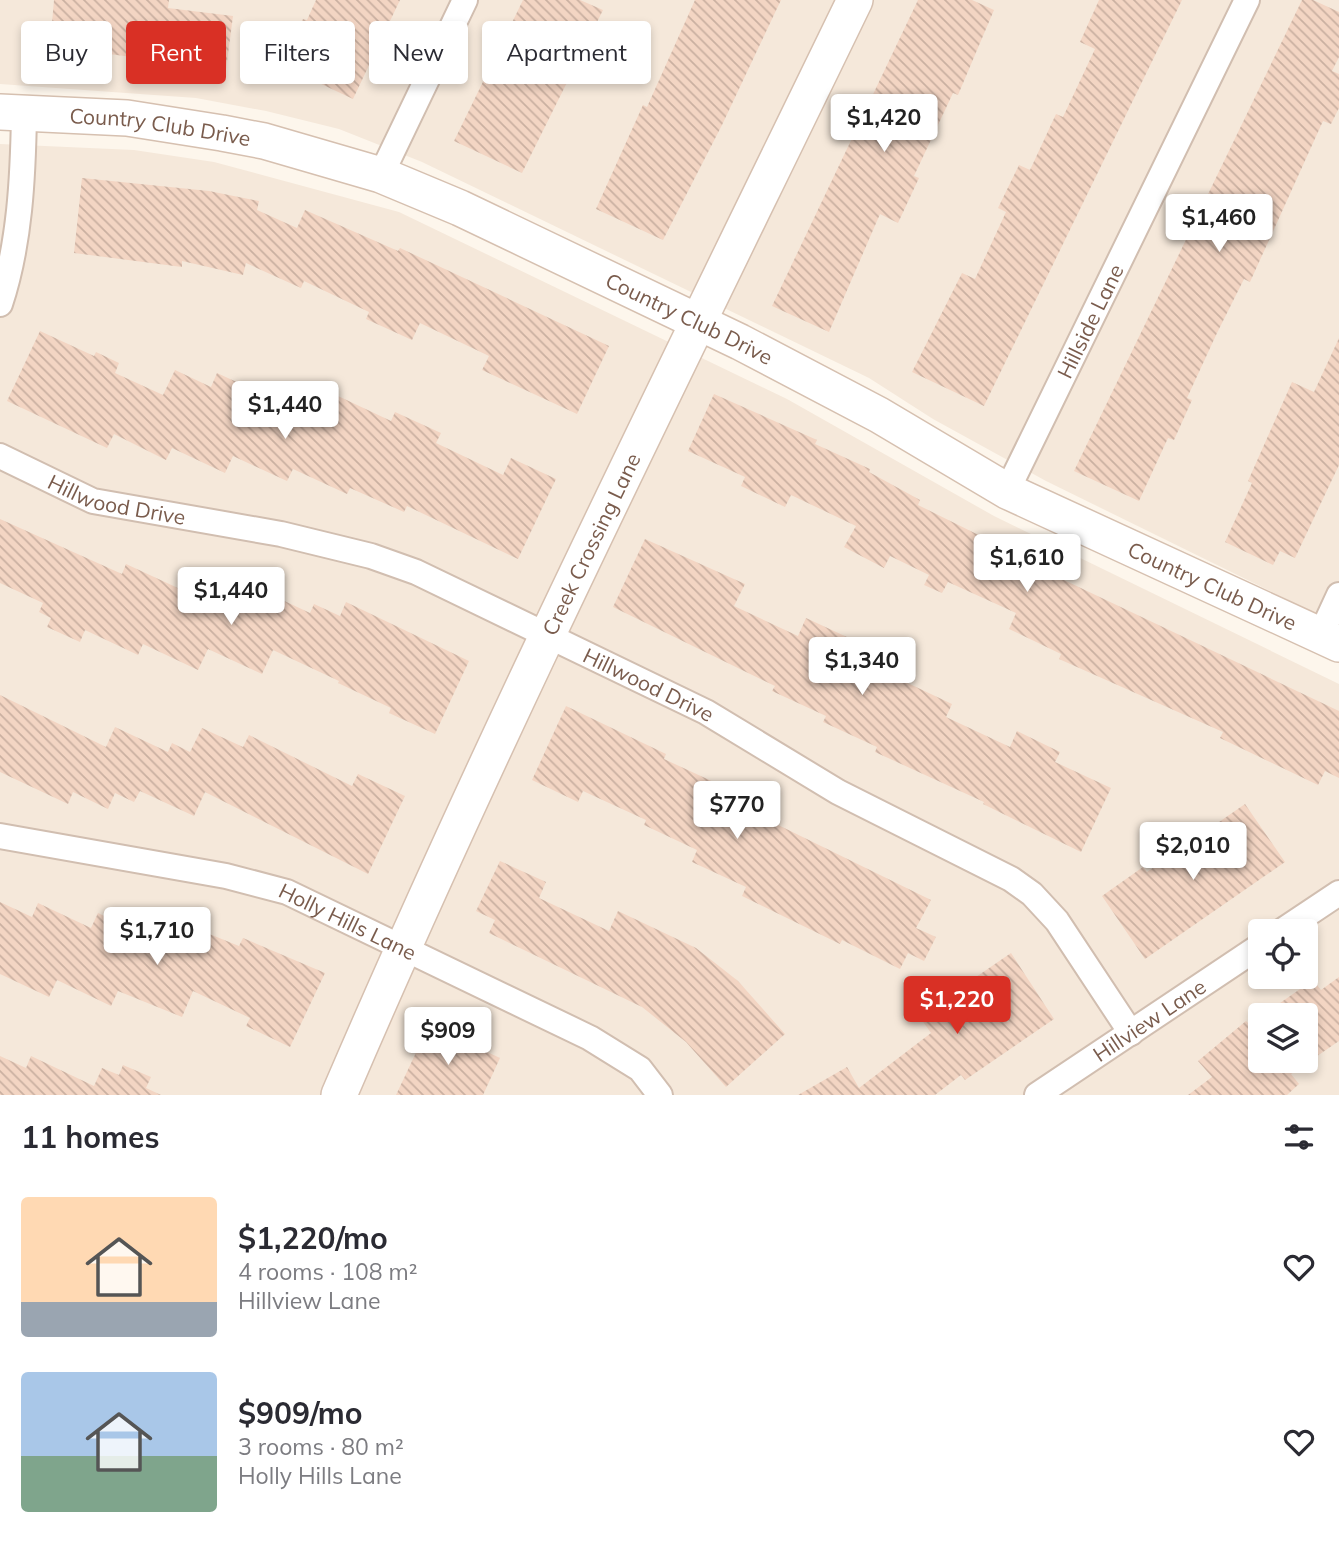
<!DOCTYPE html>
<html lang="en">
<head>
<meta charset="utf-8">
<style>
	:root { --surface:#fff; --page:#f2f2f3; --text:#2b2b33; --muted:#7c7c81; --accent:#d93025 }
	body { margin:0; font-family:Mulish,sans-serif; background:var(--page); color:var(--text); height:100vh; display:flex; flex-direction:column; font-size:26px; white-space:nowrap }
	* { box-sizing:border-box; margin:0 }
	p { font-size:23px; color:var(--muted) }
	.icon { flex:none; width:38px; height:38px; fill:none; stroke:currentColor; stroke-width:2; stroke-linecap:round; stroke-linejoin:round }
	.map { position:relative; height:1095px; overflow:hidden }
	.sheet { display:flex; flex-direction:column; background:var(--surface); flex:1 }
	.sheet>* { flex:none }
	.hud { position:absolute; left:21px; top:21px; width:700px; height:63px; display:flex; gap:14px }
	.fabs { position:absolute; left:1248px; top:919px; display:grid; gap:14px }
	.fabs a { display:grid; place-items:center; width:70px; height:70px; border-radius:7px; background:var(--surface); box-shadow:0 4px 10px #0003; font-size:35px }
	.price { position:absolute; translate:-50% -60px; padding:0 16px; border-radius:7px; background:#fff; color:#222; font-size:23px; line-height:46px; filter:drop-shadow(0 2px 4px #0008) }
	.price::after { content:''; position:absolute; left:50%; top:42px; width:21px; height:16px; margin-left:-10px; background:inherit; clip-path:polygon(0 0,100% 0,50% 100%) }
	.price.current { background:var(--accent); color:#fff }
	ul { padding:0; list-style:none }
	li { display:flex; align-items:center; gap:21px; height:175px; padding:0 21px }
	li span { display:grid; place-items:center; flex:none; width:196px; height:140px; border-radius:7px; color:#555 }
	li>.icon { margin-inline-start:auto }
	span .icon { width:84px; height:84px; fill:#fffc; stroke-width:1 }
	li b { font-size:30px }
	h2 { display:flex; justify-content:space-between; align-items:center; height:84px; padding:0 21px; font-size:30px }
	.tag { padding:0 24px; border-radius:7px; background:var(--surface); box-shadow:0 4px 10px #0003; font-size:24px; line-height:63px }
	.tag.current { background:var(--accent); color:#fff }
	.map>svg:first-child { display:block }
	.residential { fill:#f5e8da; fill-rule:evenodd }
	.building { fill:url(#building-back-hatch) }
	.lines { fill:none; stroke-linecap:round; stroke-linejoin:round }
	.street-casing { stroke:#d1beb0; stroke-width:28 }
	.secondary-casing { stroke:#d6c0b0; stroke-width:38 }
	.street { stroke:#fff; stroke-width:24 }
	.secondary { stroke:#fff; stroke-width:35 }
	.labels { text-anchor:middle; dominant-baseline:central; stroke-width:6; stroke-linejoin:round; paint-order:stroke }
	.street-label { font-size:21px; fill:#7a5c4d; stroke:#fffaf3 }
</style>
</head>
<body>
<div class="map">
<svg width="1339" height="1095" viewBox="0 0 1339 1095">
	<defs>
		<pattern id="building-back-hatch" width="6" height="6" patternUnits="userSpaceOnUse" patternTransform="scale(1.75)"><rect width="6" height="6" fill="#f3d5c3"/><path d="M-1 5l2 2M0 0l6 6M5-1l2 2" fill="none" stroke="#cab0a1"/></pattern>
	</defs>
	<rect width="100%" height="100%" fill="#fdf6ec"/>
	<path class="residential" d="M0,0H1339V625L1046,481L933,419L869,378L422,162L339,129L266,111L196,98L0,84Z
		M0,144L134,150L214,162L399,212L787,399L994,516L1339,684V1095H0ZM1260,931H1306V976H1260ZM1260,1015H1306V1060H1260Z"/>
	<path class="building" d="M54,0H169L168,8L233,16L226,69L101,53L100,58L73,55L75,37L51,34Z
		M316,0H400L353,99L281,65L303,19L307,20Z
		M523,0H580L603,10L522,173L454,141Z
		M695,0H781L722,125L663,240L596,209L643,105L647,107Z
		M918,0H972L994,10L958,95L953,93L914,176L919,178L898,223L880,214L829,332L772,306Z
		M1099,0H1182L984,406L912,372L962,273L975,279L1006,212L998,208L1019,165L1030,170L1056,114L1063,117L1095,49L1080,42Z
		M1302,0H1313L1339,12V57L1332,71L1339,74V108L1331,124L1323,121L1250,282L1244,279L1217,333L1187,398L1192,400L1174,440L1168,438L1139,501L1074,471Z
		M82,178L209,191L259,201L257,210L297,228L305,210L398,251L400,248L609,346L577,414L482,370L489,356L420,323L412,340L366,319L369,312L304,281L301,288L246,263L243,275L182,261V267L74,253Z
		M40,331L94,356L96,352L119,363L115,373L163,395L175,370L211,387L217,373L271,398L276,387L330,413L338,396L391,421L395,412L441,433L436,443L503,475L511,458L556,479L518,559L407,506L404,512L350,488L347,494L293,469L287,481L233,456L225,473L172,448L166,460L114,434L107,448L7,401Z
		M1339,338V465L1295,558L1280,551L1273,565L1225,542L1252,483L1248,481L1292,382L1314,392Z
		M714,394L817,440L815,444L870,469L869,472L920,500L918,505L1025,558L1024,561L1339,711V778L1325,771L1318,785L1220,738L1223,732L1059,659L1061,654L1009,629L1016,613L948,582L942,593L924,585L929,575L890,556L884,568L844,547L856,526L791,495L785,507L741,486L745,477L688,451Z
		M0,519L122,574L126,564L180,589L186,576L240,601L248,584L310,613L314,604L340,616L346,602L469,661L435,734L389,713L391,708L338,683L339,681L273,650L262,674L208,649L198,670L143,644L138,655L85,630L80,642L47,627L51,618L39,612L43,603L0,583Z
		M645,539L745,584L734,606L798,636L806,618L849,638L842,652L952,704L946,717L1010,747L1017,731L1060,752L1055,762L1111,788L1081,852L983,804L984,802L875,752L877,747L823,722L826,716L772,691L775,686L613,607Z
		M0,695L106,747L115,727L168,752L172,743L190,752L202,728L243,747L249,735L352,786L358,774L405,796L368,874L205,792L194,816L140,791L134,802L115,793L108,809L73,792L68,804L0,772Z
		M566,706L666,754L664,759L718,784L715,789L770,815L768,820L931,900L916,928L936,937L924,961L908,953L900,969L842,940L840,944L742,896L746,887L692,862L697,850L644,825L646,820L583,791L578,802L532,780Z
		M1245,804L1285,862L1145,959L1102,896L1143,867L1147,872Z
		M500,861L546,882L539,898L609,931L618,911L696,948L738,981L785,1034L726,1087L686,1042L642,1007L489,933L495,920L476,911Z
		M0,902L32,917L38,903L91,928L98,913L155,940L165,916L239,946L243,938L325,973L290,1047L246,1026L250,1018L193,991L182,1017L118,991L111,1006L57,980L49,997L0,974Z
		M1011,953L1054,1019L965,1080L961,1075L935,1095H798L847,1067L859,1088L931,1033L919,1016Z
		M1339,977V1041L1291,1074L1299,1084L1287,1095H1188L1212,1077L1198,1061L1246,1021L1250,1025L1260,1017V1060H1306V1015H1263L1313,980L1321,990Z
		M429,1025L500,1058L483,1095H396Z
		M0,1056L26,1068L31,1056L94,1086L102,1068L119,1075L123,1065L151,1077L146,1088L161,1095H0Z"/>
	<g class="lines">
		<g class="street-casing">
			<g id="street">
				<path d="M381,175L465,0"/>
				<path d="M0,304C20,244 23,176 24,114"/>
				<path id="s1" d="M0,456L93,501L281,534L371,556L416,572L706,712L838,792L1011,879L1032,894L1057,921L1131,1033"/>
				<path id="s2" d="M1007,491L1247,0"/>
				<path d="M1321,634L1339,595"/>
				<path id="s3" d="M0,836L226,876L287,892L590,1038L640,1069L660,1095"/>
				<path d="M1282,931L1339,893"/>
				<path id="s4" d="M1037,1095L1260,946"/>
			</g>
		</g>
		<g class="secondary-casing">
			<g id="secondary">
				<path id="s5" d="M0,112L127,118L222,133L264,141L381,175L460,208L740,342L879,415L1007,491L1339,644"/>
				<path id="s6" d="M339,1095C498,724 679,363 855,0"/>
			</g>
		</g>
		<use href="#street" class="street"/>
		<use href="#secondary" class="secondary"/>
	</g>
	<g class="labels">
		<g class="street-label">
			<text stroke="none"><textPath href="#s5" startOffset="161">Country Club Drive</textPath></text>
			<text stroke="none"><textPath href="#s5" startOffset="728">Country Club Drive</textPath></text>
			<text stroke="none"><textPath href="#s2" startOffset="189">Hillside Lane</textPath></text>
			<text stroke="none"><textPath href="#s1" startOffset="126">Hillwood Drive</textPath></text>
			<text stroke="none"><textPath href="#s6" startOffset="606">Creek Crossing Lane</textPath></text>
			<text stroke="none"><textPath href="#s5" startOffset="1316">Country Club Drive</textPath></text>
			<text stroke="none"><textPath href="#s1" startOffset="693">Hillwood Drive</textPath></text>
			<text stroke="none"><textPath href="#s3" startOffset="360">Holly Hills Lane</textPath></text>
			<text stroke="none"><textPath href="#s4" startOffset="135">Hillview Lane</textPath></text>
		</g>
	</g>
</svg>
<div class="fabs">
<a><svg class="icon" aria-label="locate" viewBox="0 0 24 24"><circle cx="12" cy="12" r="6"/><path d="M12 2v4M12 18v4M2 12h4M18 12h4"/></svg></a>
<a><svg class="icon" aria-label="layers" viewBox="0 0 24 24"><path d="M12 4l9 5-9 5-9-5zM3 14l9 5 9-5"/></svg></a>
</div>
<b class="price" style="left:884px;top:154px">$1,420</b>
<b class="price" style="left:1219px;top:254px">$1,460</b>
<b class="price" style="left:285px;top:441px">$1,440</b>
<b class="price" style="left:1027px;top:594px">$1,610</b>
<b class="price" style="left:231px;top:627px">$1,440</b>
<b class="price" style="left:862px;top:697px">$1,340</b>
<b class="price" style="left:737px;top:841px">$770</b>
<b class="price" style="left:1193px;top:882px">$2,010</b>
<b class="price" style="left:157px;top:967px">$1,710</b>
<b class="price current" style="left:957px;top:1036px">$1,220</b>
<b class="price" style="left:448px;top:1067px">$909</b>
<div class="hud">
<a class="tag">Buy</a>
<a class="tag current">Rent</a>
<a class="tag">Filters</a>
<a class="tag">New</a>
<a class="tag">Apartment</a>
</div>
</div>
<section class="sheet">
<h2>11 homes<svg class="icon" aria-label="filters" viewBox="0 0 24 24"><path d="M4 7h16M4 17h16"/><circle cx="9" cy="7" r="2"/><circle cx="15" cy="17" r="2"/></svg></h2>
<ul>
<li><span style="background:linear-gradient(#ffd9b3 75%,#9aa5b1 0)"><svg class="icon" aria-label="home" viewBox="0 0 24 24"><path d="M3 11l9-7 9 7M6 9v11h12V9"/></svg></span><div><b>$1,220/mo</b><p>4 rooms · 108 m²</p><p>Hillview Lane</p></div><svg class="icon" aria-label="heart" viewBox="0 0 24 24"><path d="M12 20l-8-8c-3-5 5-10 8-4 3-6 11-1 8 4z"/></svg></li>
<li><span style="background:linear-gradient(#a9c7e8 60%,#7fa58c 0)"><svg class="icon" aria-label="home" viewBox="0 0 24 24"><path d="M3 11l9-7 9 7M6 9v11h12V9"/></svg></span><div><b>$909/mo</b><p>3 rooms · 80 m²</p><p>Holly Hills Lane</p></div><svg class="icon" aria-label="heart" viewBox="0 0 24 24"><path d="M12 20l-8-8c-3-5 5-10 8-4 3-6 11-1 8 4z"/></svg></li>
</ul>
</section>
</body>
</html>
